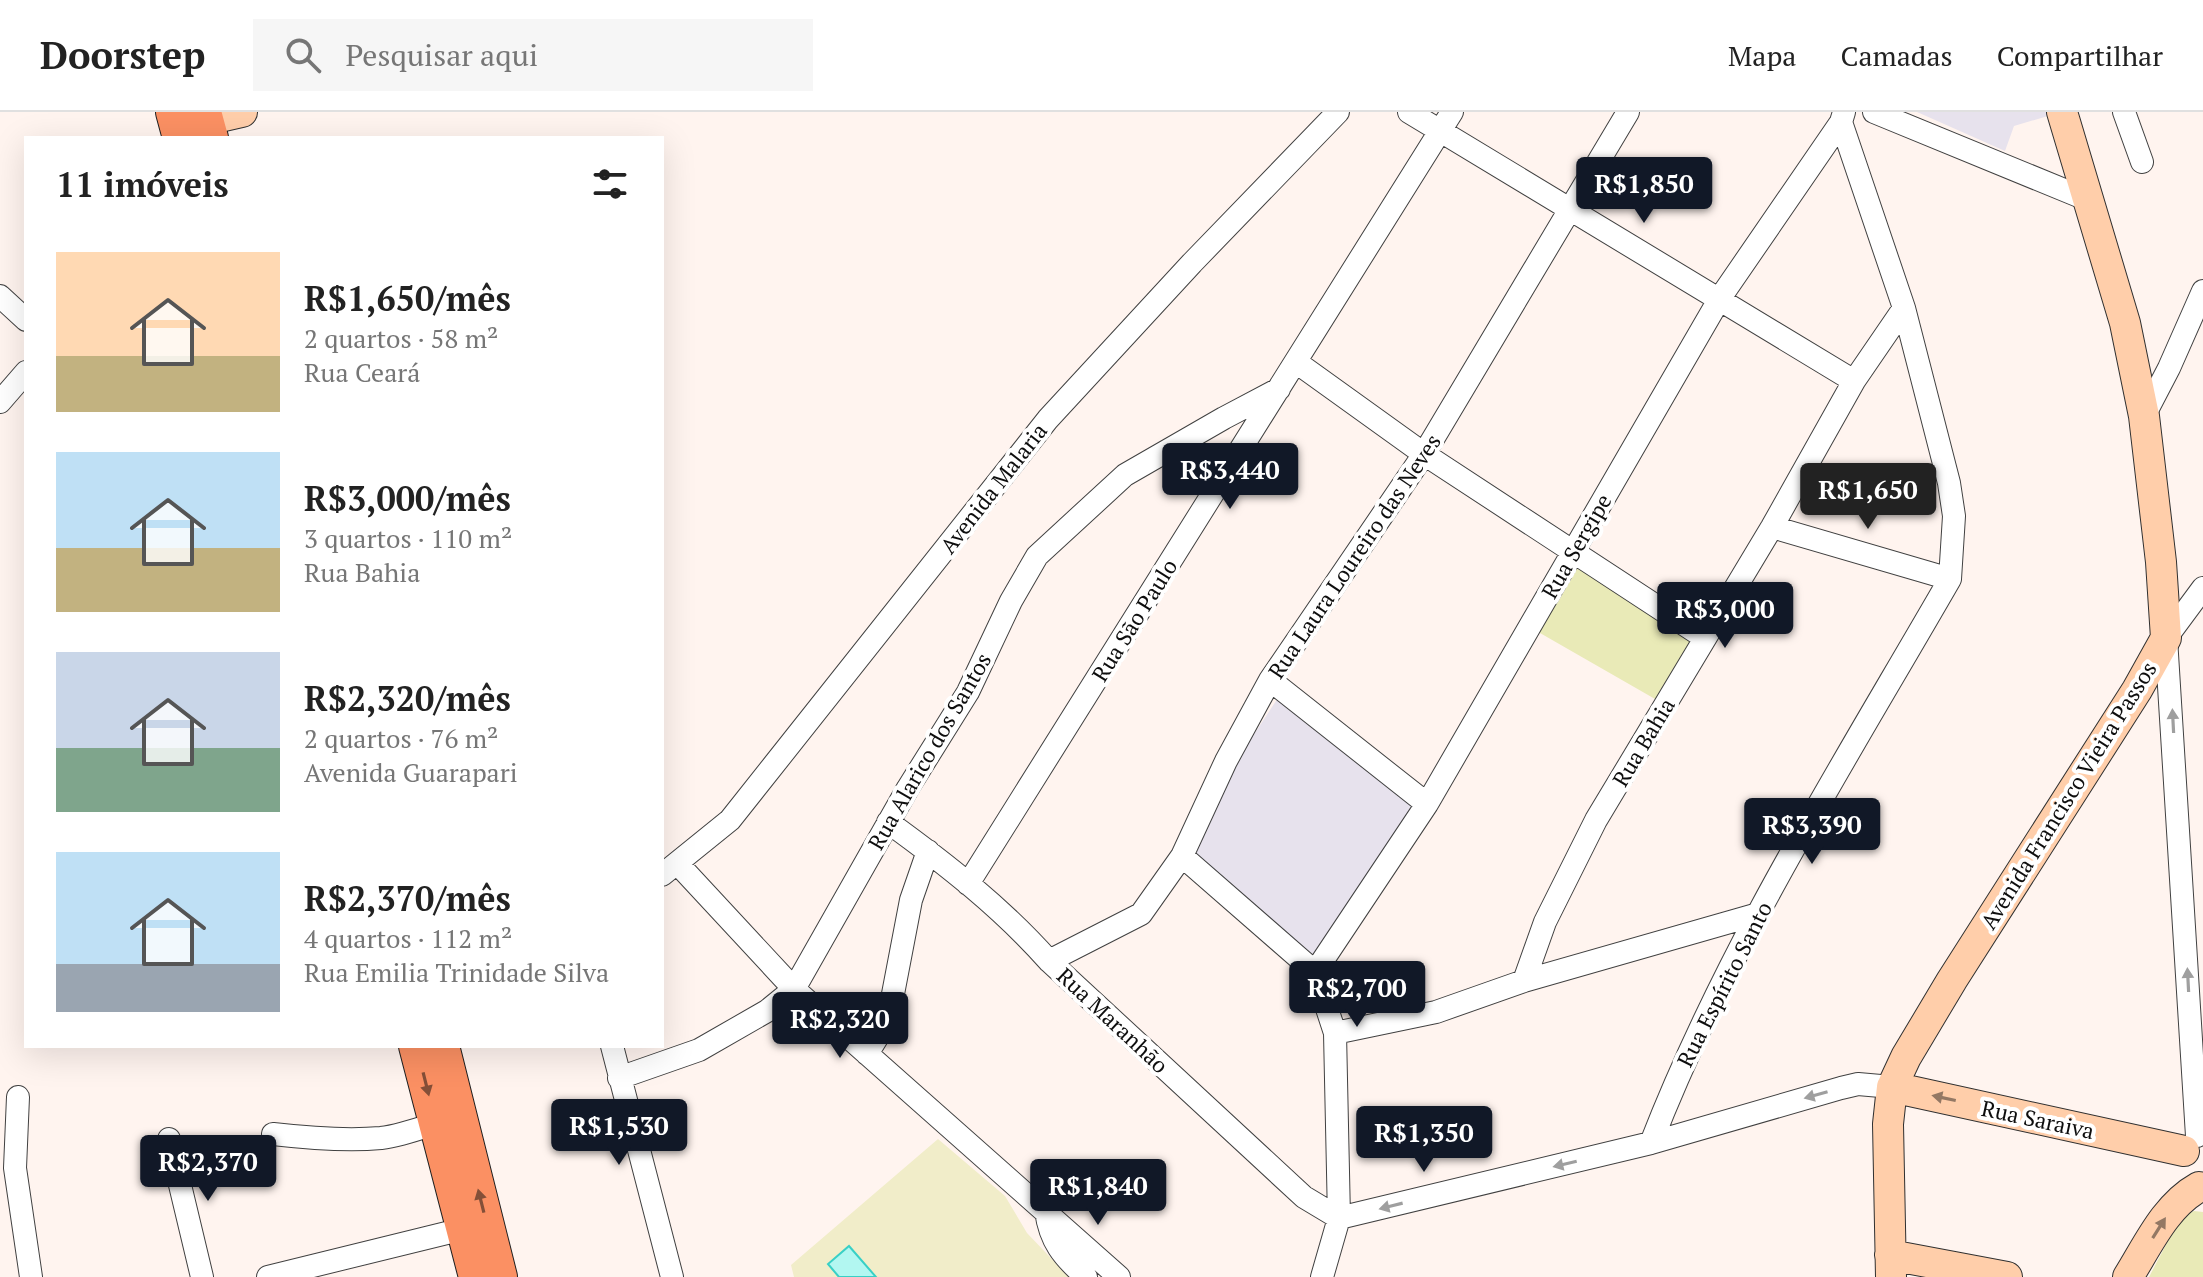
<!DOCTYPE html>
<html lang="pt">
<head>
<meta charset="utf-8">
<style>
	:root { --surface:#fff; --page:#f6f6f6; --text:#222; --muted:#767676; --line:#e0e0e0; --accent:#111827 }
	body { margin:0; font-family:"PT Serif",serif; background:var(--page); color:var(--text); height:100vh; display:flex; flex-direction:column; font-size:30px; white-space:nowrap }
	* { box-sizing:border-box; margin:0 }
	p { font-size:26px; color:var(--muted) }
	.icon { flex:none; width:44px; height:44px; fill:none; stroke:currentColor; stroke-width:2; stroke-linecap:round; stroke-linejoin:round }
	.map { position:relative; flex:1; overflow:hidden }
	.panel { position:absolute; left:24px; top:24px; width:640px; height:912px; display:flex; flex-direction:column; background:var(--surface); border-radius:0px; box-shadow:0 8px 32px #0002 }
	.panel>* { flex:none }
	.price { position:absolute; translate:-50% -68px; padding:0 18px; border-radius:8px; background:var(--accent); color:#fff; font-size:26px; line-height:52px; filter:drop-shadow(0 2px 4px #0008) }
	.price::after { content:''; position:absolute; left:50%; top:48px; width:24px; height:18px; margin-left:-12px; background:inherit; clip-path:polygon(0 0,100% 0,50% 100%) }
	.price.selected { background:#222; color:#fff }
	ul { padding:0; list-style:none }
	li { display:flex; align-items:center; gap:24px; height:200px; padding:0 32px }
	li span { display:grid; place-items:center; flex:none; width:224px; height:160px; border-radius:0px; color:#555 }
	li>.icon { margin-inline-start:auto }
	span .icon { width:96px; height:96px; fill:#fffc; stroke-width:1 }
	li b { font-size:34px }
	h2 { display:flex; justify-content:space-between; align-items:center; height:96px; padding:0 32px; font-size:34px }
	header { display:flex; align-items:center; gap:48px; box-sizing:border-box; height:112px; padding:0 40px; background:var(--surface); border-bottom:2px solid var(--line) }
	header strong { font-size:38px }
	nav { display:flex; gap:44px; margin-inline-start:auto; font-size:28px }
	.search { width:560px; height:72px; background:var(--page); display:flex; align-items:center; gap:20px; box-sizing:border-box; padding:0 28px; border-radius:0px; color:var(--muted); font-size:30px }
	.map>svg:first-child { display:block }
	.industrial { fill:#e7e2ed }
	.green { fill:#e9eab7 }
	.pitch { fill:#f1edc9 }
	.water { fill:#b2f7f1; stroke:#38d0c6; stroke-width:2 }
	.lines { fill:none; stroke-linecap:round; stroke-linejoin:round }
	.street-casing { stroke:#414141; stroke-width:24 }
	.secondary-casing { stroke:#303030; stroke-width:32 }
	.primary-casing { stroke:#1f1f1f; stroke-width:36 }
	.street { stroke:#fff; stroke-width:22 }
	.secondary { stroke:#ffceaa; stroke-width:30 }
	.primary { stroke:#fb9063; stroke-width:34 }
	.oneway { fill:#9f9f9f }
	.oneway2 { fill:#844f38 }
	.oneway3 { fill:#937864 }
	.labels { text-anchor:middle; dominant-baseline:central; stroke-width:8; stroke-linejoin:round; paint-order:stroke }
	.street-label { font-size:22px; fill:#0e0e0e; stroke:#fff }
</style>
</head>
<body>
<header>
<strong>Doorstep</strong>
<div class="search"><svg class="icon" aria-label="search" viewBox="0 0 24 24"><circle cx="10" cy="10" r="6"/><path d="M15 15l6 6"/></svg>Pesquisar aqui</div>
<nav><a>Mapa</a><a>Camadas</a><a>Compartilhar</a></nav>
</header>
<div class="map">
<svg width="2203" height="1165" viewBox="0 0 2203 1165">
	<rect width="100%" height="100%" fill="#fff4ef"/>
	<path class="industrial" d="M1917,0H2047L2048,4L2014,14L2005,39Z
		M1278,586L1414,694L1313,847L1192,740L1233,654Z"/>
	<path class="green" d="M1573,445L1700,526L1662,591L1533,517Z
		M2194,1099L2203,1100V1165H2149L2180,1106Z"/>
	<path class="pitch" d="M938,1027L1005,1084L1027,1121L1069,1165H794L791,1153Z"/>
	<path class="water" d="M849,1134L876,1165H839L828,1152Z"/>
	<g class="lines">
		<g class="street-casing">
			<path id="street" d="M1409,0L1854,269
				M1874,0L2086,87
				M2124,0L2142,50
				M0,184L26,208
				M1296,250L1424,342L1705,526
				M0,290L26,260
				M2144,304L2169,256L2203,179
				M1772,415L1950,467
				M1270,568L1427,692
				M888,710C946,752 1002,796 1049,849L1304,1085L1339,1106L1651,1031L1841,976L1858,972L1892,975
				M1182,744L1315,860L1335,921L1339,1106L1322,1165
				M678,752L794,877L1119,1165
				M662,763L730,708L1048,307L1192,151L1338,0
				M968,772L1452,0
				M1049,849L1141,802L1182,744L1226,649L1270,568L1424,342L1628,0
				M1315,860L1427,692L1720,186L1841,10
				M1524,869L1545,810L1596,708L1772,415L1854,269L1904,196
				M1335,921L1436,900L1524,869L1758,802
				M612,934L672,1165
				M867,942L888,908L911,788L928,739
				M619,966L699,938L767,899L794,877L908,676L968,580L1011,489L1037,444L1125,363L1224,306L1279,277
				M18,985L15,1056L31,1165
				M273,1022C308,1026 346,1029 381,1026C405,1023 426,1014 449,1007
				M2197,1024L2166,526L2203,476
				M169,1027L202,1165
				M1651,1031C1728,833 1844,651 1950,467L1954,404L1949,371L1904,196L1841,10L1844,0
				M1046,1099C1050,1129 1063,1145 1086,1165
				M268,1165L463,1117"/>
		</g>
		<g class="secondary-casing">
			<path id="secondary" d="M185,13L242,0
				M1892,975L2184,1039
				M1890,1143L2007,1165
				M1891,1165L1888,1012L1892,975L1906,945L1952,868L2137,578L2166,526L2161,450L2144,304L2125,211L2062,0
				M2128,1165C2148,1133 2165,1094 2199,1075"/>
		</g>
		<g class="primary-casing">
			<path id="primary" d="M173,0L180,26
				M204,0L211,26
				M416,934L476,1165
				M442,934L500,1165"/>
		</g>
		<use href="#street" class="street"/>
		<use href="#secondary" class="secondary"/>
		<use href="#primary" class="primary"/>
	</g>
	<defs><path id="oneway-solid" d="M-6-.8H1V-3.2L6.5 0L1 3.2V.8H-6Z" transform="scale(2)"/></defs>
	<g class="oneway">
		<use href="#oneway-solid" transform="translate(2173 609) rotate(-93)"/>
		<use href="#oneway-solid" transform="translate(2188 868) rotate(-93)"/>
		<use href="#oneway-solid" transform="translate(1816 983) rotate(164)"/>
		<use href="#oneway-solid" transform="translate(1565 1052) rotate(167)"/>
		<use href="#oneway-solid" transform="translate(1391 1094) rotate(166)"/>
	</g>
	<g class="oneway2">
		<use href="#oneway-solid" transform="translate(426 972) rotate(76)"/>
		<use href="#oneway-solid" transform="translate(481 1089) rotate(-104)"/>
	</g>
	<g class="oneway3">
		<use href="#oneway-solid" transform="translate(1944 986) rotate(-168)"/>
		<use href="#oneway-solid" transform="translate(2159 1116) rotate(-58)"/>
	</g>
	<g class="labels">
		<g class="street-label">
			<text transform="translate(993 376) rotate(-52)">Avenida Malaria</text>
			<text transform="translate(1576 434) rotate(-60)">Rua Sergipe</text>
			<text transform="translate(1354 444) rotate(-56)">Rua Laura Loureiro das Neves</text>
			<text transform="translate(1134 508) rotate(-58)">Rua São Paulo</text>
			<text transform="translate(1643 630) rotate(-59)">Rua Bahia</text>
			<text transform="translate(929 639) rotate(-60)">Rua Alarico dos Santos</text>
			<text transform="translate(2068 683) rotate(-58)">Avenida Francisco Vieira Passos</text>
			<text transform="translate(1724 872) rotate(-63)">Rua Espírito Santo</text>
			<text transform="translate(1113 908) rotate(43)">Rua Maranhão</text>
			<text transform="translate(2038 1007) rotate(12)">Rua Saraiva</text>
		</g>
	</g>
</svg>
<b class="price" style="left:1644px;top:113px">R$1,850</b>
<b class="price" style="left:1230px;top:399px">R$3,440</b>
<b class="price selected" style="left:1868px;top:419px">R$1,650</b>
<b class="price" style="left:1725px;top:538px">R$3,000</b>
<b class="price" style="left:1812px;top:754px">R$3,390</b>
<b class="price" style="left:1357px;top:917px">R$2,700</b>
<b class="price" style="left:840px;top:948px">R$2,320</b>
<b class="price" style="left:619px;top:1055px">R$1,530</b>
<b class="price" style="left:1424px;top:1062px">R$1,350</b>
<b class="price" style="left:208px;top:1091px">R$2,370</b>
<b class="price" style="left:1098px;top:1115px">R$1,840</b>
<section class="panel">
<h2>11 imóveis<svg class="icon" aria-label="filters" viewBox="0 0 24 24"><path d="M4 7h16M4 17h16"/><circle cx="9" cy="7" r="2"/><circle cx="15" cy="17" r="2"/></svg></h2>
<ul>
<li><span style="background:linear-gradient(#ffd9b3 65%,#c2b280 0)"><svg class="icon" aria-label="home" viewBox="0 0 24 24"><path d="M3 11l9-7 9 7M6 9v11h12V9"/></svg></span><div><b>R$1,650/mês</b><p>2 quartos · 58 m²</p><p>Rua Ceará</p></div></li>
<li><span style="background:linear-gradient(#bfe0f5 60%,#c2b280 0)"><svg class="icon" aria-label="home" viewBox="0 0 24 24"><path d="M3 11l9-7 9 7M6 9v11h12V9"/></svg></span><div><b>R$3,000/mês</b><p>3 quartos · 110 m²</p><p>Rua Bahia</p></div></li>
<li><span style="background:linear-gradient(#c9d6e8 60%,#7fa58c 0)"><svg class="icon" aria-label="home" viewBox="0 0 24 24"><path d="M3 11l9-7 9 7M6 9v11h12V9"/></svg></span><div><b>R$2,320/mês</b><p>2 quartos · 76 m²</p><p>Avenida Guarapari</p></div></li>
<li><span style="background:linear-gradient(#bfe0f5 70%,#9aa5b1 0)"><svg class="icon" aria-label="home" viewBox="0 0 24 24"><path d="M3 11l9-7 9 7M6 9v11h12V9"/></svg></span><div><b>R$2,370/mês</b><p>4 quartos · 112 m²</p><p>Rua Emilia Trinidade Silva</p></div></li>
</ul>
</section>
</div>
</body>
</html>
